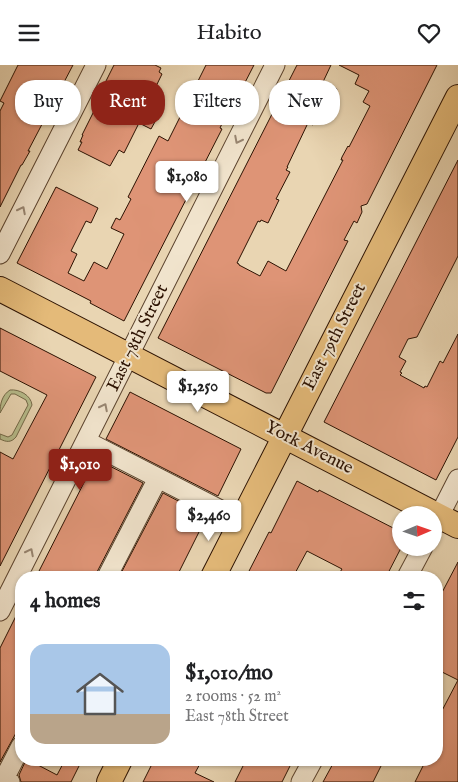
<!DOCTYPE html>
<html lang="en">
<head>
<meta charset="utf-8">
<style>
	:root { --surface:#fff; --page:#f6f6f6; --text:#202124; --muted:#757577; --accent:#8f2418 }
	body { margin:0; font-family:"IM FELL English",serif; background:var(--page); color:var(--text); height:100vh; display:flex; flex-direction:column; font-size:19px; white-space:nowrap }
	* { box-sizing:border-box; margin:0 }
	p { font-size:16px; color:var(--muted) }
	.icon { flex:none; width:28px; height:28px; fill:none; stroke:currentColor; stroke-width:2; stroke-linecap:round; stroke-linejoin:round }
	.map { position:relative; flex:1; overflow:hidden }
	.side { position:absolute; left:15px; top:506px; width:428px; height:195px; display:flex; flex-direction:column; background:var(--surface); border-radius:20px; box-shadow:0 1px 4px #0004 }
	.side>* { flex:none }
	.hud { position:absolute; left:15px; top:15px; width:429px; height:45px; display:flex; gap:10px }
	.needle { width:32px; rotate:88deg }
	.buttons { position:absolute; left:392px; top:441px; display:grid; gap:10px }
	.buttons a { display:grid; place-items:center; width:50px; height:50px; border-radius:50%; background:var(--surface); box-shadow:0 1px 4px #0004; font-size:25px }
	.price { position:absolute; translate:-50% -42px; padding:0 11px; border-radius:5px; background:#fff; color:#222; font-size:16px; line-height:32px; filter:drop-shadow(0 1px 2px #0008) }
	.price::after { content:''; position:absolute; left:50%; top:30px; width:15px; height:11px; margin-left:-8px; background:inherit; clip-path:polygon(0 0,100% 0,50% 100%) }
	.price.current { background:var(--accent); color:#fff }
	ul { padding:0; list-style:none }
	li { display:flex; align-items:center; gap:15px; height:125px; padding:0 15px }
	li span { display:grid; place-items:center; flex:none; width:140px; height:100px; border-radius:15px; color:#555 }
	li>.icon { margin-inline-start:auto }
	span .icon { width:60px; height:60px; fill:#fffc; stroke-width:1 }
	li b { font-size:21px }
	h2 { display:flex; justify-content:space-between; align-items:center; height:60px; padding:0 15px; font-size:21px }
	.tag { padding:0 18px; border-radius:20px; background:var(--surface); box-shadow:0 1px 4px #0004; font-size:18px; line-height:45px }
	.tag.current { background:var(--accent); color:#fff }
	header { display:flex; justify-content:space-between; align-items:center; height:65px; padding:0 15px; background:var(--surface); font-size:22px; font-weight:600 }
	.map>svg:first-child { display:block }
	.green { fill:#b7bd8c; stroke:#726847 }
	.building { fill:#de9476; stroke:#2c1202 }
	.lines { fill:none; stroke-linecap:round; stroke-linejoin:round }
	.minor-casing { stroke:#5b432e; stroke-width:21 }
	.major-casing { stroke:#2c1202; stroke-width:26 }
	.minor { stroke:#f1e4cd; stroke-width:19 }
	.major { stroke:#e4ba79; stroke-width:24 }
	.oneway { stroke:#988672 }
	.labels { text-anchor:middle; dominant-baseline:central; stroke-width:4; stroke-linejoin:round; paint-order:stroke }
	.street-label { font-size:18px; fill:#2c1202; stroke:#f1e4cd }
</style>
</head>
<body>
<header><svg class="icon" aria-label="menu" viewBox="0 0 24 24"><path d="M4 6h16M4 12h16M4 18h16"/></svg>Habito<svg class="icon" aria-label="heart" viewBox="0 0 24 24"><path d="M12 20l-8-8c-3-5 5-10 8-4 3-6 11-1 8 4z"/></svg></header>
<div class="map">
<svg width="458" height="717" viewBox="0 0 458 717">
	<rect width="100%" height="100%" fill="#e9d5b2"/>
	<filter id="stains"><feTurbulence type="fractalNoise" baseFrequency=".004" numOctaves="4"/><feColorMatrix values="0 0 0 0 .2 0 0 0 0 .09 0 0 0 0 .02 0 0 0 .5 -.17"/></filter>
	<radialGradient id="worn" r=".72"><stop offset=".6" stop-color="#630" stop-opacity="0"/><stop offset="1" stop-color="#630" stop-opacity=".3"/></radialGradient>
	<path class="green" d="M10,325C19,324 31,330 32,340L16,372C11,378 6,377 0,374V369L8,372L12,370L28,340L26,335L15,329H11L0,348C0,339 2,330 10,325Z"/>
	<path class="building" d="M18,0H73L28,86H30L22,100H21L0,142V46L4,38L0,36Z
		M114,0H155L161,3L159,7L162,9L144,46L157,53L151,64L139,58L124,88L119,85L110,101L78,85L82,77H80L83,70H82L98,38L96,36Z
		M206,0H254L236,35L234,34L227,48L220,63L222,64L124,256L90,238L91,236L17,198L56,122L98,143L91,158L86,156L71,186L77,189L68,208L84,216L94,197L107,204L124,169L111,163L116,153L120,155L131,134L128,132L159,71L168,76Z
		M297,0H331L323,17L337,24L330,37L326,35L313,60L309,58L307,60L287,102H288L286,105L290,107L276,134L279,135L268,158L261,155L260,157L258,156L237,198L239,199V200L260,211L268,196L286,206L343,95H341L342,92L348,81L349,82L370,41L363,37L369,26L355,19L359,10L339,0H437L367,139L361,141L362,147L357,158L354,156L344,175L348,176L271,328H266L158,273Z
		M458,95V191L417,272L408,274L399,292L406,296L400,307L402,308L400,310L424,323L425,321L427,322L440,296L443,298L458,269V372L436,415L324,357Z
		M0,263L96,312L0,501V387L13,394L47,330L0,306Z
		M130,327L241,384L218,431L106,374Z
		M96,394L143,418L97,507L96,512H36Z
		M297,416L318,427L319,425L401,467V483L386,512H337L342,504L307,486L293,512H246L269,467L271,468Z
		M163,428L207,451L179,507L176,512H119Z
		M458,497V615L436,604V539Z
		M21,541V659L0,697V583Z
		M458,615V717H415L426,695H436V657Z
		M26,695H40L38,700L57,710L65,695H82L71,717H21L19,710Z
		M154,695H202L195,708L214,717H143Z
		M246,695H293L282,717H235Z
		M335,695H384L373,717H323Z"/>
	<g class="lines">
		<g class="minor-casing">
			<path id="minor" d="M0,189L96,0
				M86,376L242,456
				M434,461L458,414
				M107,512L158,413
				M407,512L423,482
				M0,546L275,0
				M10,717L4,714L21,681
				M301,717L313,695"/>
		</g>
		<g class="major-casing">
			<path id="major" d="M0,224L458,461
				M213,512L458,32
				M109,717L120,695"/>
		</g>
		<use href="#minor" class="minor"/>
		<use href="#major" class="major"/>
	</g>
	<defs><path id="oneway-chevron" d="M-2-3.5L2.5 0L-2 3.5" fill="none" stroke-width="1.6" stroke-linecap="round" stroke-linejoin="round" transform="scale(1.25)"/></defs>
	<g class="oneway">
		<use href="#oneway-chevron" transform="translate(238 75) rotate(117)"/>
		<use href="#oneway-chevron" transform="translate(22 145) rotate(-63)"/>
		<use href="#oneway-chevron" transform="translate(104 342) rotate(-63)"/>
		<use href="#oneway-chevron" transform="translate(30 487) rotate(-63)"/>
	</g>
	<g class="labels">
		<g class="street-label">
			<text transform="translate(335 272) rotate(-63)">East 79th Street</text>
			<text transform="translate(138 273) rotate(-64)">East 78th Street</text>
			<text transform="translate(309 383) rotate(27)">York Avenue</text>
		</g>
	</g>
	<rect width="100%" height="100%" filter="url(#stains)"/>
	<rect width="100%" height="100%" fill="url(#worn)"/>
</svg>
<div class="buttons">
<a><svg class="needle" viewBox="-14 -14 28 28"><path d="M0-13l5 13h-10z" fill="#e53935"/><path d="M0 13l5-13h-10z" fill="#757577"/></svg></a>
</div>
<b class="price" style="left:187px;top:138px">$1,080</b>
<b class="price" style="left:198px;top:348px">$1,250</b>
<b class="price current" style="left:80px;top:426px">$1,010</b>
<b class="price" style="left:209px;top:477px">$2,460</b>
<div class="hud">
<a class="tag">Buy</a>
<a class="tag current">Rent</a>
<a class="tag">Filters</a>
<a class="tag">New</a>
</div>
<section class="side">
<h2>4 homes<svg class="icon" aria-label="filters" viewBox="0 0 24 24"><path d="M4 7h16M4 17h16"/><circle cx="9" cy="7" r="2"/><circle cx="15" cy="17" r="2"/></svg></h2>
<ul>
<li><span style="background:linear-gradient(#a9c7e8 70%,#b9a48a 0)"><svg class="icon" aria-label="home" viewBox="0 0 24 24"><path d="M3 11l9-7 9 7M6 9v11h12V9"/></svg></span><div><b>$1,010/mo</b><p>2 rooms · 52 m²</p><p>East 78th Street</p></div></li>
</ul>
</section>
</div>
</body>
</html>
